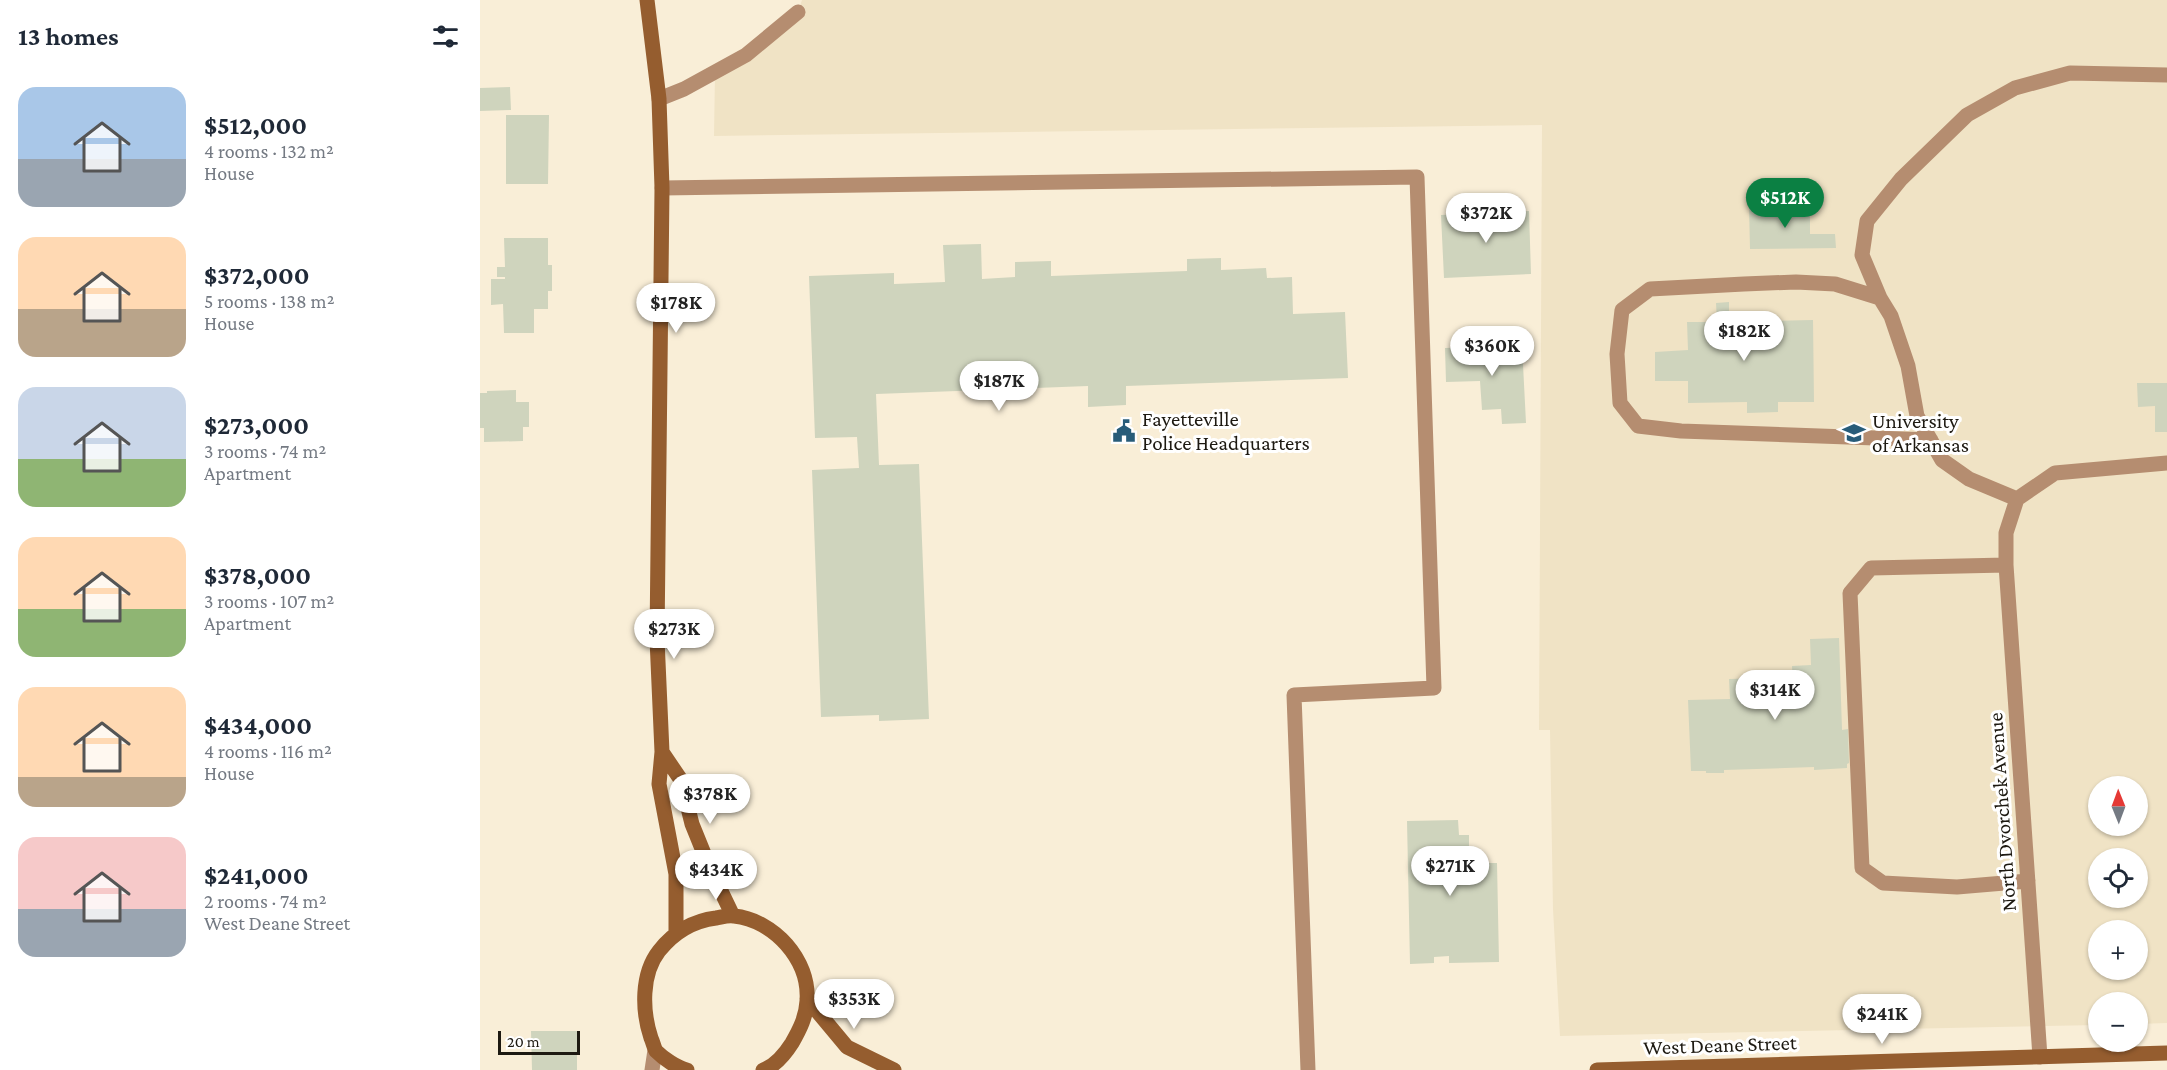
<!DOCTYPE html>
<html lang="en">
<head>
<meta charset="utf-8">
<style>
	:root { --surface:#fff; --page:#f2f2f3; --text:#1f2937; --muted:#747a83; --accent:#0b8043 }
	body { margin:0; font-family:"Crimson Pro",serif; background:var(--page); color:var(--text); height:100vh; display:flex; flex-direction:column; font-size:22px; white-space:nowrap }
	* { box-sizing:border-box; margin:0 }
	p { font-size:20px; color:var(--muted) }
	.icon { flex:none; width:33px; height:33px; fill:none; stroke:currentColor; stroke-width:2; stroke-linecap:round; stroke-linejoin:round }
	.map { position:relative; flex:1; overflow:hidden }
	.sheet { display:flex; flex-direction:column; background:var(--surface); width:480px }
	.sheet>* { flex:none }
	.needle { width:39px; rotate:359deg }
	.fabs { position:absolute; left:1608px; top:776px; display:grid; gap:12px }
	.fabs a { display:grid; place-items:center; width:60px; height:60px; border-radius:50%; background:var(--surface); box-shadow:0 2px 4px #0004; font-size:30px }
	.scale { position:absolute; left:18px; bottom:15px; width:82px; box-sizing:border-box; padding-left:6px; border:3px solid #1d1911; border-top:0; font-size:16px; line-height:21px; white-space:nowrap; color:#1d1911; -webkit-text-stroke:4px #fff; paint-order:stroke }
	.price { position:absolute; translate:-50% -51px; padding:0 14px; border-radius:21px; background:#fff; color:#222; font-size:20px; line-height:39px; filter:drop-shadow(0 2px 3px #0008) }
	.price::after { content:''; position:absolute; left:50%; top:36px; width:18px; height:14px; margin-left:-9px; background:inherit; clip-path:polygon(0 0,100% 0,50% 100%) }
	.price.active { background:var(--accent); color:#fff }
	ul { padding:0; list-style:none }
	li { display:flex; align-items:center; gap:18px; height:150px; padding:0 18px }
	li span { display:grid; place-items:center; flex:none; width:168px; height:120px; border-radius:18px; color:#555 }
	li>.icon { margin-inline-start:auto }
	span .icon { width:72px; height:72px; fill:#fffc; stroke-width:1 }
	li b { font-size:26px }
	h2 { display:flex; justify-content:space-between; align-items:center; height:72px; padding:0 18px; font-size:26px }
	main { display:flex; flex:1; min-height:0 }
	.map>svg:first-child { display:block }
	.built { fill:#f0e3c5; fill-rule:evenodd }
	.building { fill:#cfd4bd }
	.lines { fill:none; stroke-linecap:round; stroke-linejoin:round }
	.lane { stroke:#b58d70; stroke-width:15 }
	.street { stroke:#b58d70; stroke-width:15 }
	.secondary { stroke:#955d2f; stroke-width:15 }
	.labels { text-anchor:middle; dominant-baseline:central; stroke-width:6; stroke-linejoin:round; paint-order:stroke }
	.poi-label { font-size:21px; fill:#1d1911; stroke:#fff; text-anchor:start }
	.street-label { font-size:21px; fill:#1d1911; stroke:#fff }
</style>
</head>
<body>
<main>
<section class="sheet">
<h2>13 homes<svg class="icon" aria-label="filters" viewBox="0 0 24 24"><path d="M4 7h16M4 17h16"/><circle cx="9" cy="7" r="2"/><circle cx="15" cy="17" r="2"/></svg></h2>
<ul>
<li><span style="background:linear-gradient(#a9c7e8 60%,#9aa5b1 0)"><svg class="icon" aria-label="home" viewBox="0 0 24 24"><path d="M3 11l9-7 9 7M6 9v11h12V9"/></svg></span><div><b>$512,000</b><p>4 rooms · 132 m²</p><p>House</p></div></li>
<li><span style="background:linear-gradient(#ffd9b3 60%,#b9a48a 0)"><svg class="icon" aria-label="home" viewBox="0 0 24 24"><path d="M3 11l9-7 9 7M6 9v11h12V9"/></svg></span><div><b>$372,000</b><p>5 rooms · 138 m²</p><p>House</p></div></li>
<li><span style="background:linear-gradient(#c9d6e8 60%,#8fb573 0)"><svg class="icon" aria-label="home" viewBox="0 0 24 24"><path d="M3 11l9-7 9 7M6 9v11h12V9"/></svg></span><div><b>$273,000</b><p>3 rooms · 74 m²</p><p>Apartment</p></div></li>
<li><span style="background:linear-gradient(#ffd9b3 60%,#8fb573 0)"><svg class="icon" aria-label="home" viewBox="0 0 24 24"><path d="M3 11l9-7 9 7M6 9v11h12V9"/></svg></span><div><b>$378,000</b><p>3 rooms · 107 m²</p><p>Apartment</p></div></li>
<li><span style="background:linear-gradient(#ffd9b3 75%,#b9a48a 0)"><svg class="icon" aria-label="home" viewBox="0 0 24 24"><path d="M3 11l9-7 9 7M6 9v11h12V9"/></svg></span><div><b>$434,000</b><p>4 rooms · 116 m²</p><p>House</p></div></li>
<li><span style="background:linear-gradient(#f6c9c9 60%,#9aa5b1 0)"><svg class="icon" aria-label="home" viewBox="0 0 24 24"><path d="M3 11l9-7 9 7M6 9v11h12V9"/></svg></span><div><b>$241,000</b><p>2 rooms · 74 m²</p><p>West Deane Street</p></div></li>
</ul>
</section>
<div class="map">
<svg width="1687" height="1070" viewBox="0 0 1687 1070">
	<rect width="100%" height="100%" fill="#f9eed7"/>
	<path class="built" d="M322,0H1687V1023L1658,1024V1002H1618V1025L1080,1036L1073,909L1070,730H1059L1062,125L234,136L235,73L318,12ZM1618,786H1658V825H1618ZM1618,858H1658V897H1618ZM1618,930H1658V969H1618Z"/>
	<path class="building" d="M30,87L31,110L0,111V88Z
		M26,115H69L68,184H26Z
		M1330,206V234H1355L1356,248L1270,249L1269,207Z
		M1049,211L1051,274L964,278L961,215Z
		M24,238H68V265H72V291H68V309H54V333H24L23,304L11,305V279H25V277H17V267H25Z
		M501,244L502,279L535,277V262L571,261V276L707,271V259L741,258V270L786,268L787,278L812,277L813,314L865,312L868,378L646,386V405L608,407V386L396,394L399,465L439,464L449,719L399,721V715L341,717L332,470L379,468L377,437L335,438L329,276L414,273V284L465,282L463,245Z
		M1249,302V322L1333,320L1334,402H1298V412L1267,413V402L1208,403V381H1175V352L1208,350L1207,322H1237L1236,303Z
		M1042,345L1046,423L1022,424L1021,409L1002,410L1000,381L966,382L965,348Z
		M1657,383H1687V432H1675V406L1658,407Z
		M36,390V402H49V427H43V441L4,442V428H0V393H7V391Z
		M1359,638L1362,730L1368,729L1369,763L1367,764V768L1334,770V767L1244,770V773H1226V771H1211L1208,700L1250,699L1249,679L1281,678V685L1313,684L1312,666L1331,665L1330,639Z
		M978,820L979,835H989V863H1017L1019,962L969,963V956L954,957V963L930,964L927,821Z
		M51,1031H97V1070H52Z"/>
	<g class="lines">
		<path class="lane" d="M179,99L204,89L266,55L318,12
			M182,188L937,177L954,688L814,695L828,1070
			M1400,298L1355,284L1316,282L1264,284L1170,289L1142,310L1137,354L1140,403L1158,426L1201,431L1451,440
			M1537,499L1489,479L1462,460L1437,416L1428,366L1411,316L1400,298L1382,255L1387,221L1421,179L1487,115L1535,88L1590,73L1687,75
			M1526,565L1391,568L1370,593L1382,868L1403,883L1477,887L1548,881
			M1560,1057L1526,565V533L1537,499L1575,473L1687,463"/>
		<path class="street" d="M172,1070L175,1050"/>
		<path class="secondary" d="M167,0L179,99L182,188L177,639L182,752L179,784L196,874V932
			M182,752L201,780L212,824L229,866L253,916
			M327,999L367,1047L414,1070
			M207,1070C197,1068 183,1058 176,1051C174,1048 173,1042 171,1038C162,1011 161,974 179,951C194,932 212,921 236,918C242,917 248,915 254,916C294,920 330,960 327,1001C326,1017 320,1029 312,1043C305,1054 295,1066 283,1070
			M1117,1070L1687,1053"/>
	</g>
	<defs>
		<g id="civic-bare" transform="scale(1.8)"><path d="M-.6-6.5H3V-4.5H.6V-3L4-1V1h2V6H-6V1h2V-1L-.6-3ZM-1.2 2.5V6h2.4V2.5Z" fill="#285c79" stroke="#fff" stroke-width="2.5" paint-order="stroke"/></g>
		<g id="university-bare" transform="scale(1.8)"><path d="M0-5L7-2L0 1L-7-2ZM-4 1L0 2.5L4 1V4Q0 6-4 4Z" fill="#285c79" stroke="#fff" stroke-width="2.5" paint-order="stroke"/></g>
	</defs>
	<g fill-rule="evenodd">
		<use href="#civic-bare" x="644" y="431"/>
		<use href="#university-bare" x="1374" y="433"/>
	</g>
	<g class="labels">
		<g class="poi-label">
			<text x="662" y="419">Fayetteville<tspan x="662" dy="24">Police Headquarters</tspan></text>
			<text x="1392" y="421">University<tspan x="1392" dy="24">of Arkansas</tspan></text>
		</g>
		<g class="street-label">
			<text transform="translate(1522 812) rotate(-94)">North Dvorchek Avenue</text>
			<text transform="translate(1240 1045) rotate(-2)">West Deane Street</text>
		</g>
	</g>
</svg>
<div class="fabs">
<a><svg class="needle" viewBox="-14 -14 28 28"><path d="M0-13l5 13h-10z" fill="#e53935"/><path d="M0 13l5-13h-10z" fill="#747a83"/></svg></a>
<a><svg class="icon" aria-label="locate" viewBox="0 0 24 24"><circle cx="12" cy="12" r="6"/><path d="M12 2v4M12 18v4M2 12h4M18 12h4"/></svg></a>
<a>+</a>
<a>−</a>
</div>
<div class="scale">20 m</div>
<b class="price active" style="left:1305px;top:229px">$512K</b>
<b class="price" style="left:1006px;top:244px">$372K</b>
<b class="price" style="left:196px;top:334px">$178K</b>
<b class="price" style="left:1264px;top:362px">$182K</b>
<b class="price" style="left:1012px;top:377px">$360K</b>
<b class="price" style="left:519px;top:412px">$187K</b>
<b class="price" style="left:194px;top:660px">$273K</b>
<b class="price" style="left:1295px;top:721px">$314K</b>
<b class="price" style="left:230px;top:825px">$378K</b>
<b class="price" style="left:970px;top:897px">$271K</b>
<b class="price" style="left:236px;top:901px">$434K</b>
<b class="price" style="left:374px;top:1030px">$353K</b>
<b class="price" style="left:1402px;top:1045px">$241K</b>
</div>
</main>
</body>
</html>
